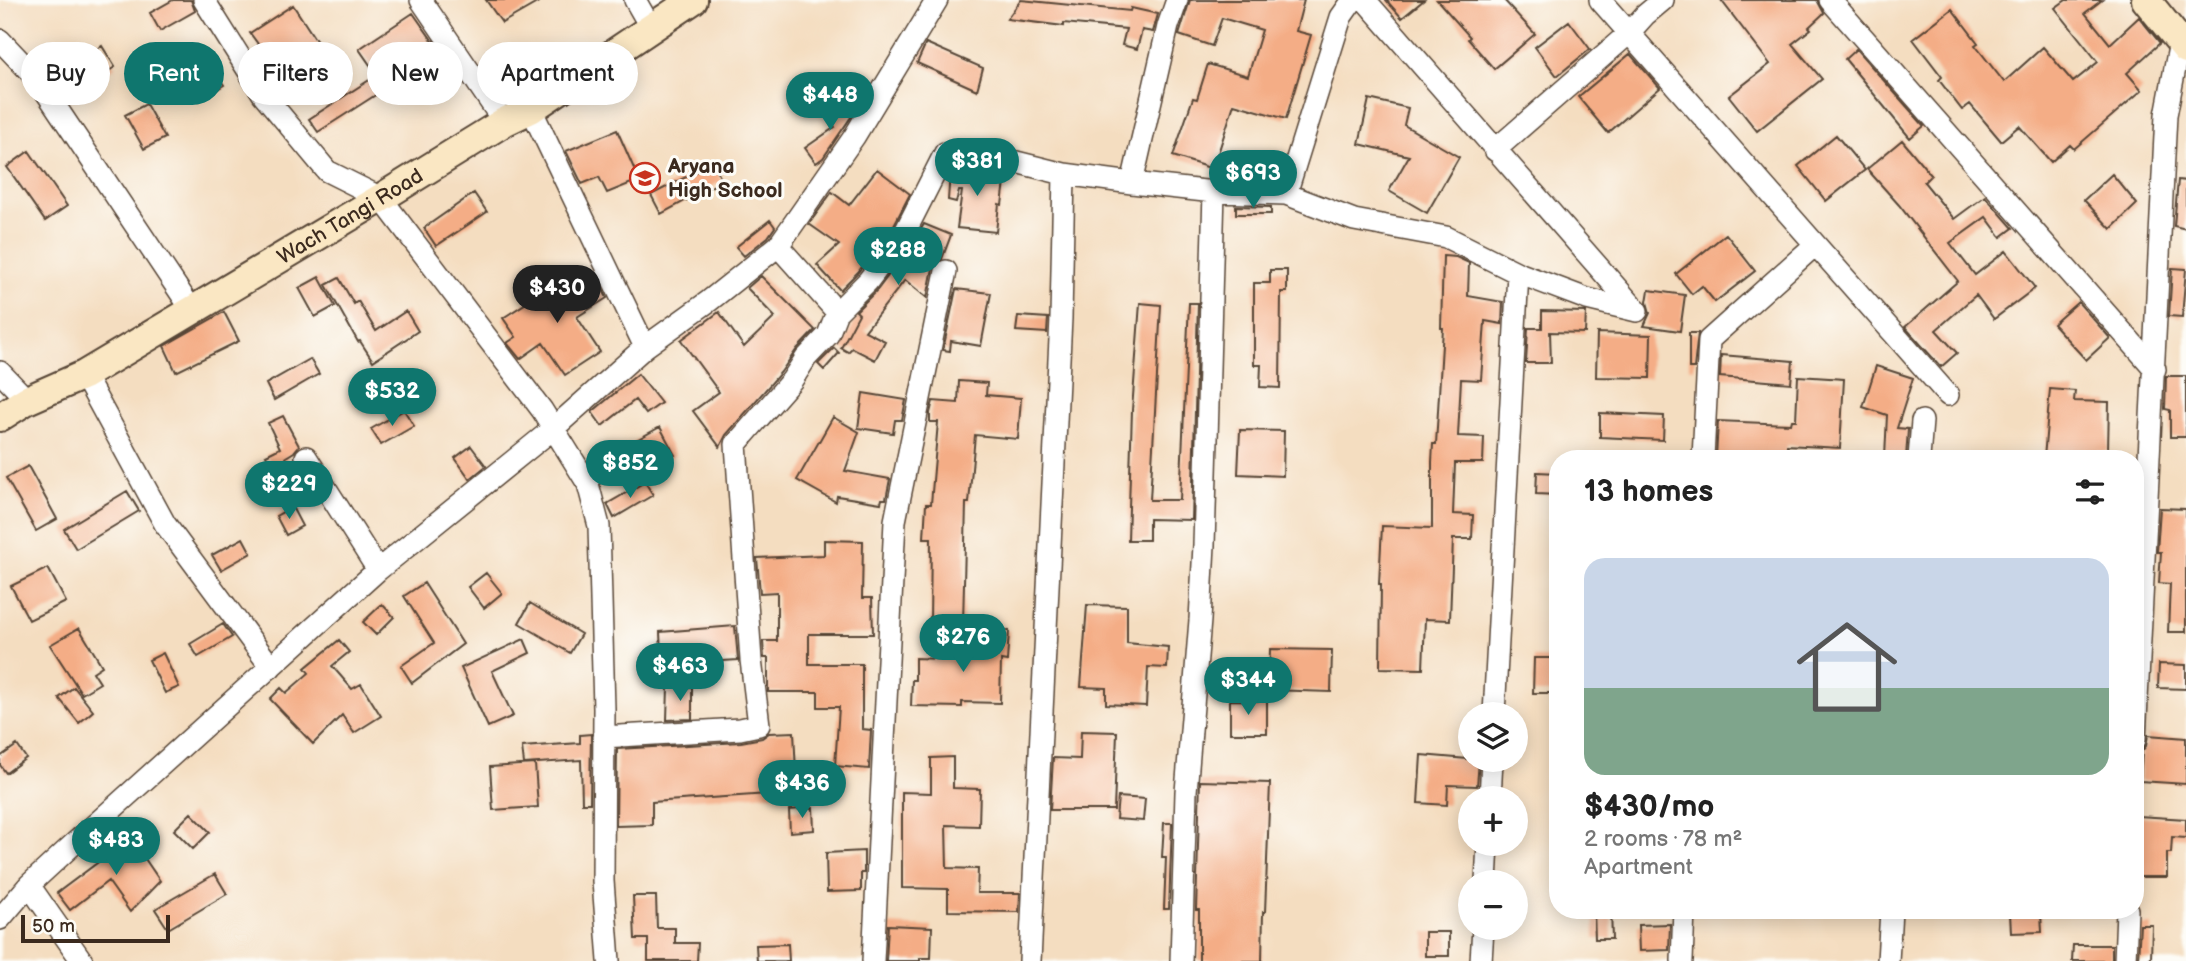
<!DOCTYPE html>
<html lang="en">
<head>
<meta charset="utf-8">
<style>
	:root { --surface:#fff; --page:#f2f2f2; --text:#222; --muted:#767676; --accent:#0f766e }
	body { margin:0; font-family:"Balsamiq Sans",sans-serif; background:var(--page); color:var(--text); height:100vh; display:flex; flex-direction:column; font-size:26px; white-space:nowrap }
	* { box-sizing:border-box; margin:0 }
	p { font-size:23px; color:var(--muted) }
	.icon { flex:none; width:38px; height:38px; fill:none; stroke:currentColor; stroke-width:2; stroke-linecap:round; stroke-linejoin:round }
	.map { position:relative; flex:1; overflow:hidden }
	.details { position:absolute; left:1549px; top:450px; width:595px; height:469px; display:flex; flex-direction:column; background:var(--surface); border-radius:28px; box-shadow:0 4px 18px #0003 }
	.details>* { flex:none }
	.hud { position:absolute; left:21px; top:42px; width:665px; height:63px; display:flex; gap:14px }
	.tools { position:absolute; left:1458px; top:702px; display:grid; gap:14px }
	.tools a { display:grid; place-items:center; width:70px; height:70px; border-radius:50%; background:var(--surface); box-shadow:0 4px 18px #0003; font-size:35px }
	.scale { position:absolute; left:21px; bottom:18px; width:149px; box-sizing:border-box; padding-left:7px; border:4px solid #3b2a1e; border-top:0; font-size:19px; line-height:24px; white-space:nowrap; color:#3b2a1e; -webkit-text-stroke:5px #fdfcf7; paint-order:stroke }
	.price { position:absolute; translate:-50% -60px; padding:0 16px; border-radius:24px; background:var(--accent); color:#fff; font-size:23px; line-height:46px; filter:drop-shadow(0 2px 4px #0008) }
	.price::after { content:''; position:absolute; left:50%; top:42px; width:21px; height:16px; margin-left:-10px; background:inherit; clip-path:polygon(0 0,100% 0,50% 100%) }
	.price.active { background:#222; color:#fff }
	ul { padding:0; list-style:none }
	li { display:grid; align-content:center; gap:14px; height:371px; padding:0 35px }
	li span { display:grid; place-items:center; height:217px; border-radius:21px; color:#555 }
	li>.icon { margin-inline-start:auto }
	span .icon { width:126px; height:126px; fill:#fffc; stroke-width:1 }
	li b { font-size:30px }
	h2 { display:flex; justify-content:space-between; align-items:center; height:84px; padding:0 35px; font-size:30px }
	.pill { padding:0 24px; border-radius:32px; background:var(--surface); box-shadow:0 4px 18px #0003; font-size:24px; line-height:63px }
	.pill.active { background:var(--accent); color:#fff }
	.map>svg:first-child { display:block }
	.building { fill:#f4ad86 }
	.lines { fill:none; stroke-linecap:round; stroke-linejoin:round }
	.street-casing { stroke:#574536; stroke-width:24 }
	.secondary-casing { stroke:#574536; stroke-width:32 }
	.street { stroke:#fff; stroke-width:21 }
	.secondary { stroke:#fae7c3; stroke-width:28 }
	.labels { text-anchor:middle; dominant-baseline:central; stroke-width:6; stroke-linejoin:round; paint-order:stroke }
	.poi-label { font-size:21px; font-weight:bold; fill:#3b2a1e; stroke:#fdfcf7; text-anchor:start }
	.street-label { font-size:21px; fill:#3b2a1e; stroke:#fdfcf7 }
</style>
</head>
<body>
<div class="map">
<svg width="2186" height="961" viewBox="0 0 2186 961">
	<rect width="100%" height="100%" fill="#fdfcf7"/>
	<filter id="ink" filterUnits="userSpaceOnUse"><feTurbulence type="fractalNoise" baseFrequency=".0143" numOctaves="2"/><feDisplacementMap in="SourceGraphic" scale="14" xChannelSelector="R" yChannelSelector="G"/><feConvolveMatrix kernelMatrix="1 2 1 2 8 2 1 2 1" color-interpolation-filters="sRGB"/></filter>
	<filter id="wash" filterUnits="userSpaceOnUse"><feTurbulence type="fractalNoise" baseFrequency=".00686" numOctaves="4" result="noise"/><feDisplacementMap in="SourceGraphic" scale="28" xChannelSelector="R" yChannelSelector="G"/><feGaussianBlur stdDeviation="1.57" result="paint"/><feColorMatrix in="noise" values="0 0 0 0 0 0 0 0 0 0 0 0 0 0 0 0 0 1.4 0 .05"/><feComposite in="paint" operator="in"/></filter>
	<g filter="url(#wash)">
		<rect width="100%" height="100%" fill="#f4ddc0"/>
		<g id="blocks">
			<path class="building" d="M173,0H191L195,11L160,31L150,13Z
				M486,0H542L502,23Z
				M1021,0L1130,11L1131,8L1158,14L1153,32L1142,30L1137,49L1122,45L1126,29L1064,23V26L1007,19Z
				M1190,0H1304L1296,31L1311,35L1286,119L1234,104L1213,169L1173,156L1193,98L1197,99L1208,64L1248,76L1262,30L1222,18L1212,46L1179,35Z
				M1386,0H1424L1402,18Z
				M1437,0H1504L1535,34L1494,69L1468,39L1470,37Z
				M1721,0H1817L1824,13L1809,27L1811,29L1792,44L1822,79L1757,131L1729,96L1770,64Z
				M2066,0H2102L2085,13L2110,44L2139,17L2160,43L2127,73L2142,90L2074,149L2070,145L2051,162L2019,126L2001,141L1970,104L1962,110L1939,80L1942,77L1913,39L1952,9L1978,43L1975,45L2004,82L2043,47L2073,82L2098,62L2055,8Z
				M293,5L330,62L291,89L250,33Z
				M413,13L446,60L407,85L402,78L318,132L309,119L377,75L359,49Z
				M1569,21L1590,49L1557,76L1535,47Z
				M926,43L983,68L977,90L917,63Z
				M102,46L115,67L66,98L52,78Z
				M1856,49L1924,126L1910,138L1845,59Z
				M1630,54L1660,88L1608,133L1578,97Z
				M212,67L224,85L199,101L187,83Z
				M1369,99L1408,108L1404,125L1459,157L1427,213L1389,191L1409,156L1359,144Z
				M842,102L851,115L853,114L823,158L816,163L805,148L835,127L825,113Z
				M146,104L165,138L144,149L125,115Z
				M617,130L639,180L607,193L599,177L582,184L566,151Z
				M1836,135L1865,170L1826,201L1798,166Z
				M1902,140L1931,175L1924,182L1954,219L1985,196L2013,228L2001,237L1986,217L1950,243L1975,275L2006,251L2035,288L1994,319L1976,295L1936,330L1957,353L1941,367L1905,327L1958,281L1899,205L1867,169Z
				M29,151L67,206L45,221L7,167Z
				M713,163L722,181L661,214L651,195Z
				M953,167L1006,174L1002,205L999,204L996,232L957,228L962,191H959L956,202L948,200L950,172Z
				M877,169L910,194L894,225L858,272L840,290L817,265L839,245L809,224L832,192L849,205Z
				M2112,174L2137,204L2111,229L2084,200Z
				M2178,180L2186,181V229L2174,226Z
				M474,193L487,212L436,246L424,228Z
				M1236,206L1271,207V214H1236Z
				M770,220L775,227L768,237L744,256L736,247Z
				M924,224L951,235L942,259L933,268L927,298L905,280L865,331L885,341L875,360L852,348L848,352L841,348L859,314L856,311L878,289L915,240Z
				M1726,234L1755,271L1715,302L1702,286L1692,294L1676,274Z
				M1443,256L1456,257L1469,263L1468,296L1503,302L1502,324L1485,321L1481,380L1461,379L1458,436L1484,437L1483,463H1455L1453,514L1473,515L1472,539H1453L1450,620L1425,619L1423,669L1380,668L1381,584H1379L1382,526L1432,528V462L1433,444H1436L1443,328H1441Z
				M2172,268L2186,269L2182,317L2169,316Z
				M1270,270H1287V292H1281L1280,388L1260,387L1261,365H1254V283H1270Z
				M586,276L592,286L599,281L607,298L577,317L600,352L565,375L543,343L520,359L507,343L516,337L503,318L545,291L546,293L555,287L559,294Z
				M761,276L815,330L797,349L781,372L726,435L720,447L693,411L719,392L681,340L719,312L744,347L775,317L747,288Z
				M319,277L335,306L315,317L299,288Z
				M339,278L354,304L358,301L376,331L406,311L418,331L373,361L360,341L358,342L326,285Z
				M956,289L991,293L981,346L951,341L950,351L943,350Z
				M1649,290L1685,295L1680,331L1644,326L1650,313L1647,302Z
				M2078,302L2110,338L2086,360L2053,324Z
				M1140,303L1161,305L1150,500H1180L1189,303H1198L1192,520L1149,519V540H1128L1132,410Z
				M1542,311L1586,312L1585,333L1550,332L1551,363H1526L1528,328H1542Z
				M224,312L239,341L176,372L164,346Z
				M1018,316L1048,318L1047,333L1016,331Z
				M1597,333L1651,335L1650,378L1596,377Z
				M1689,333H1698L1694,368H1689Z
				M834,348L839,353L824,370L818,364Z
				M1721,355L1793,361L1791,383L1720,377Z
				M310,359L319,374L274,400L266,384Z
				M1876,366L1913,378L1897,428L1908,429L1906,458H1885L1887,415L1863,407Z
				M638,374L661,403L646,414L635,400L602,426L592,412Z
				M1798,376L1844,379L1840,448L1787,445L1786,458H1716L1718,421L1791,424L1792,420H1796Z
				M2166,376H2186V437H2170V410L2165,409Z
				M959,381L987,383L986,395L1021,398L1018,439L975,435L969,503H966L963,624H930L931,538H924L926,504H931L938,422H930V413L933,401L958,403Z
				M2050,389L2075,391L2074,401L2109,402L2108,451H2094V458H2044Z
				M863,393L906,400L902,420H895L893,433L858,428Z
				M404,410L414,426L381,445L371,429Z
				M1600,413L1664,416L1663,440L1600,437Z
				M283,416L299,446L294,452L286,457L293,470L279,478L266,455L280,448L268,423Z
				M833,417L859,432L845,471L890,479L886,499H882L881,503L837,496L836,502L797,480Z
				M660,427L675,455L649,470L633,442Z
				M1240,430L1284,431L1283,476L1238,474Z
				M471,446L486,466L470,479L455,458Z
				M28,466L57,519L36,531L6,478Z
				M1537,472L1558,473V495L1536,494Z
				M645,482L653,495L614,518L607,504Z
				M127,491L139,511L76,549L64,529Z
				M292,507L302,526L286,535L276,516Z
				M2160,508L2186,509V632H2168L2170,584L2159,583L2161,552H2157Z
				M243,538L251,553L221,570L212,555Z
				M824,540L863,541L862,598H872L873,634H809V664H862V729L871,730L869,769L835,766L839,707H818V692H768V658H764L763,641H777V592L760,593L757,558L824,555Z
				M48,568L66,602L29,620L11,586Z
				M486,573L502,593L484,608L468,587Z
				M424,583L463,644L412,683L401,666L434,643L404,596Z
				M530,603L581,634L570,653L519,623Z
				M382,604L394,617L376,635L363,622Z
				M1087,605L1127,606V643L1168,647L1167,668L1148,667L1146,706L1106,704V688L1081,687Z
				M223,624L232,637L198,657L190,644Z
				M735,626L738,660L691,663L690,651L661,653L660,632Z
				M79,628L102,666L93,672L100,683L82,694L50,645Z
				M968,629L1009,631L1007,661L1001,660L1000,703L962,702V707L911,706L912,680H915V658L967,660Z
				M524,639L530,653L492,671L513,716L488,727L461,668Z
				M339,640L349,652L332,666L352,689L361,684L381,716L354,733L342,715L313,744L270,699L281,688L286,693L309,673L305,668Z
				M1270,649L1332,650L1331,692L1269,690Z
				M163,653L179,687L165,693L149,660Z
				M1534,658H1558V693H1533Z
				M2159,664L2186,665V689L2158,688Z
				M74,687L93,711L79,723L59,698Z
				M668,687H692V719L667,720Z
				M1230,700L1267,701V733H1230Z
				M1081,731L1117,732L1114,810H1050L1053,758L1080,759Z
				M794,732L797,792L652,802V825L616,826L617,749L741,742L762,738L769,733Z
				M591,734L590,803H582L581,760L524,764L522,747L580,743V735Z
				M2148,735L2186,738V784L2140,781L2142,751L2146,746Z
				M17,745L26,758L6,773L0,765V757Z
				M1421,755L1479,760L1477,786L1448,785L1447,805L1418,803Z
				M953,757V788L980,789L979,826L946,825L947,868L978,869L977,893H1020L1019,912L948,911V889L902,888V792L931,793V758Z
				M535,764L538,807L493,810L490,767Z
				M1200,781L1270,783L1265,912H1263L1262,961H1199V910H1196Z
				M1118,797L1145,799L1143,821L1116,819Z
				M813,808L814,830L790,832L789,810Z
				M191,813L210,832L193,849L174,830Z
				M2138,816L2186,819V838L2172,837L2171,853H2167V877H2136Z
				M1164,823H1172L1169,909H1164L1166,857H1162Z
				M136,834L147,849L141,853L160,881L130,912L108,881L70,910L57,893Z
				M864,851V873H861V891L827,892L826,853Z
				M215,874L227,894L168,929L155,909Z
				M633,896H656L657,928H675V943H698L697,961H648V939H635Z
				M1594,910H1611L1612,939H1595Z
				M2010,913H2041L2042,932L2011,933Z
				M1670,924L1669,950L1639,951L1638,925Z
				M888,925L932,927L931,958H920V961H886Z
				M2140,925H2152L2151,959H2138Z
				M1425,932H1449V956H1425Z
				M788,944L789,961H757L756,945Z
				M2073,945H2112V961H2072Z"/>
		</g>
	</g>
	<g filter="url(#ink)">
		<use href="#blocks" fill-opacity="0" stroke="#574536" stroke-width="2"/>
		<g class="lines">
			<g class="street-casing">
				<path id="street" d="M204,0L263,94L327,171L381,198L542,410L588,484L599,526L604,709L603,881L609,961
					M421,0L504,122
					M635,0L651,28
					M1365,0L1637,311
					M1600,0L1948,395
					M1830,0L2155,369
					M0,40L38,80L192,310
					M531,109L645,347
					M1495,150L1628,34L1645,15L1663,0
					M1132,183L1168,26L1177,0
					M1286,194L1341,17L1353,0
					M778,246L837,312
					M0,372L27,400
					M84,375L165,524L271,667
					M306,457L378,570
					M1703,458L1709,340L1815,245
					M1919,458L1922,421
					M1494,714L1518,273
					M603,737L740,729L759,725L751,660L736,444L792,380L806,358L828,335L837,312L868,281L905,232L945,153L1016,162L1064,174L1132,183L1214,192L1286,194L1354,220L1446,237L1518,273L1587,299L1637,311
					M2135,740L2166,115L2180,42
					M1490,798L1492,760
					M1486,882L1488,844
					M29,885L82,961
					M0,919L29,885L68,849L378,570L554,428L645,347L709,301L778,246L854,137L937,0
					M873,961L895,521L946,271
					M1030,961L1061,318L1064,174
					M1181,961L1186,792L1200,620L1204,545L1214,192
					M1481,961L1483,928
					M1682,961L1684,910
					M1888,961L1891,910
					M2125,961L2127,910"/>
			</g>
			<g class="secondary-casing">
				<g id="secondary">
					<path d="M2146,0L2186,49"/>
					<path id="s1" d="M0,417L27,400L84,375L381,198L504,122L531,109L693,0"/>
				</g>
			</g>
			<use href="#street" class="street"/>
			<use href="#secondary" class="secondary"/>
		</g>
	</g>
	<defs>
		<g id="school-ring" transform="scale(1.575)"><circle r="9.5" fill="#fdfcf7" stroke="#c8321e" stroke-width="1.5"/><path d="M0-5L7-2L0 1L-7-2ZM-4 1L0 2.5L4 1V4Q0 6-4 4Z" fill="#c8321e"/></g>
	</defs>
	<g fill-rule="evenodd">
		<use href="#school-ring" x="645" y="178"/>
	</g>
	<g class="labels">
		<g class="poi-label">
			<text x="668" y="166">Aryana<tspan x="668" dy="24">High School</tspan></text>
		</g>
		<g class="street-label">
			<text stroke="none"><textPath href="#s1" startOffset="404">Wach Tangi Road</textPath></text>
		</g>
	</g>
</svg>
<div class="tools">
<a><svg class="icon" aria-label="layers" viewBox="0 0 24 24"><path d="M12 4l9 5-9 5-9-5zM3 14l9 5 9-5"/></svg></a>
<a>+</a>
<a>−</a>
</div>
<div class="scale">50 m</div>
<b class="price" style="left:830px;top:132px">$448</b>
<b class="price" style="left:977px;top:198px">$381</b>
<b class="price" style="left:1253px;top:210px">$693</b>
<b class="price" style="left:898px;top:287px">$288</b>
<b class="price active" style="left:557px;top:325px">$430</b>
<b class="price" style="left:392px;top:428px">$532</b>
<b class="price" style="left:630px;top:500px">$852</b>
<b class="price" style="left:289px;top:521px">$229</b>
<b class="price" style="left:963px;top:674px">$276</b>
<b class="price" style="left:680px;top:703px">$463</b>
<b class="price" style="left:1248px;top:717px">$344</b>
<b class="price" style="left:802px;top:820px">$436</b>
<b class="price" style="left:116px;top:877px">$483</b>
<div class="hud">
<a class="pill">Buy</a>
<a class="pill active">Rent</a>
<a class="pill">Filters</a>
<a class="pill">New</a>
<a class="pill">Apartment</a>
</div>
<section class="details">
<h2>13 homes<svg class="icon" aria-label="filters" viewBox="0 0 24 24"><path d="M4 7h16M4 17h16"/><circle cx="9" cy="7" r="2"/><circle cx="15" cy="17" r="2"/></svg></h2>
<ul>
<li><span style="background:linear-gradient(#c9d6e8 60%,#7fa58c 0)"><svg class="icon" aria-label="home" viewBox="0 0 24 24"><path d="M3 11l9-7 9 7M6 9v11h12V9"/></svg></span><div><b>$430/mo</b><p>2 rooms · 78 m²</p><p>Apartment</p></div></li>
</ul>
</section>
</div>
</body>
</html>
